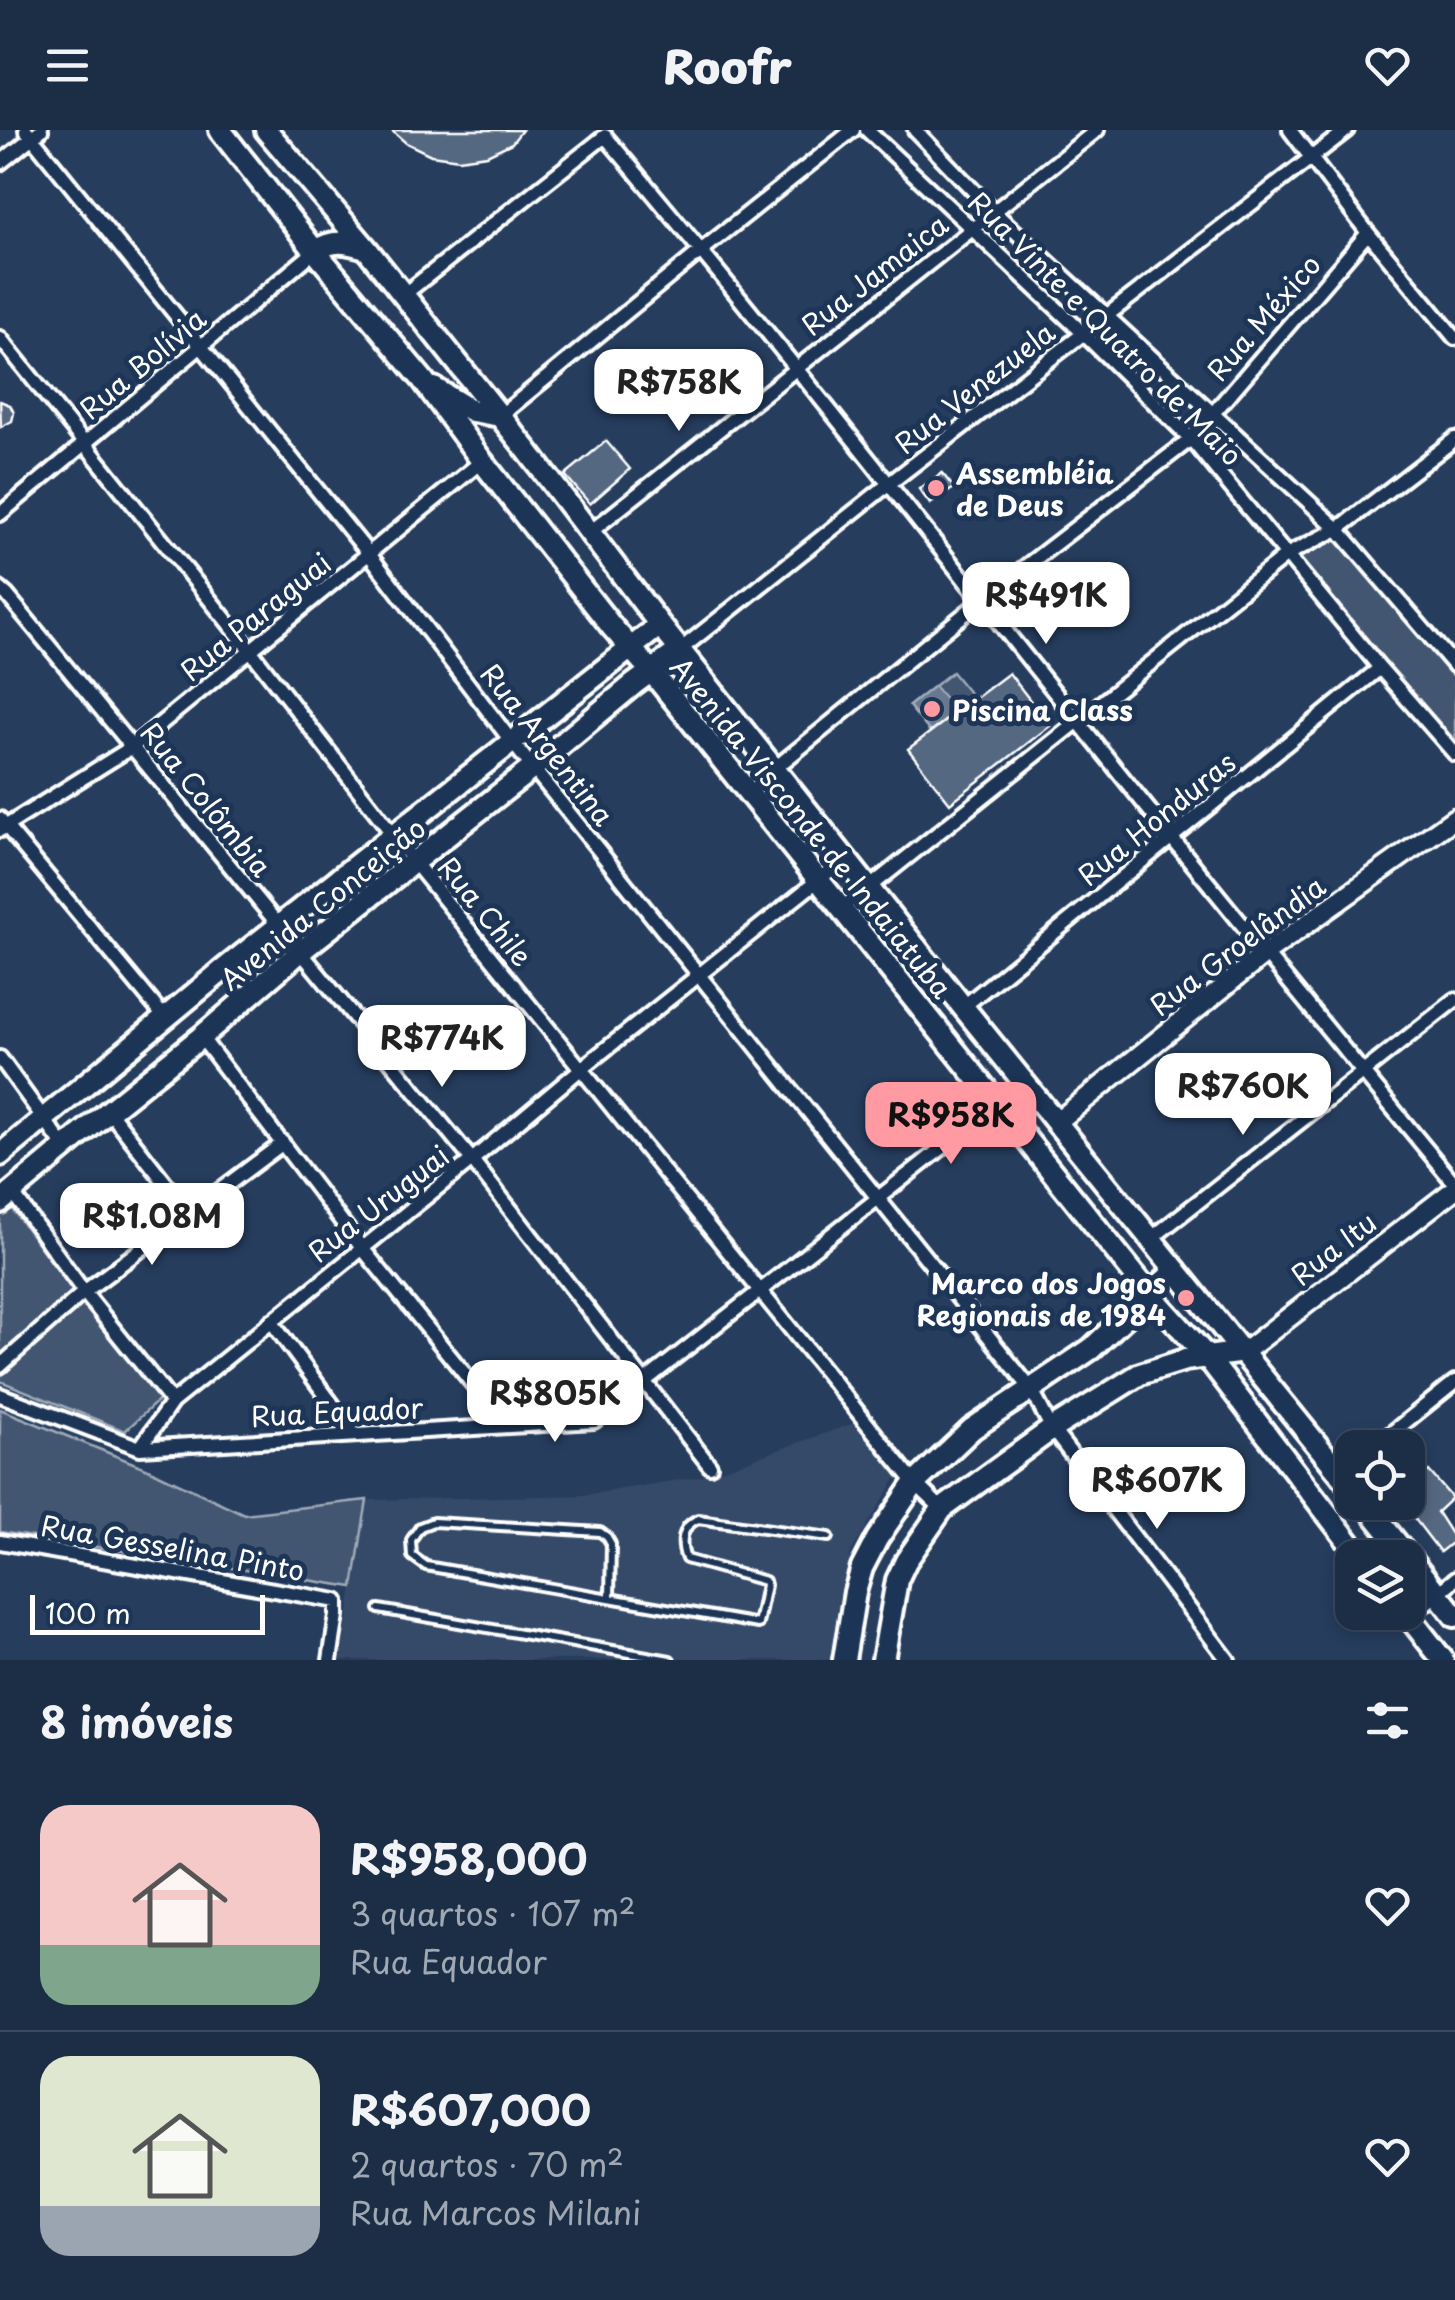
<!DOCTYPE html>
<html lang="pt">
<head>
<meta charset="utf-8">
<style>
	:root { --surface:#1c2e46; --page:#25364d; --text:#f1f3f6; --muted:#a0a8b3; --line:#3a4a5f; --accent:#ff9aa2 }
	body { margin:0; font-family:"Playpen Sans",sans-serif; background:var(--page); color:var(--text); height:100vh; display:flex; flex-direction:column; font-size:38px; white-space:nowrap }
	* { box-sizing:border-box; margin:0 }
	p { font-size:32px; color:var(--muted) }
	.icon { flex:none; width:55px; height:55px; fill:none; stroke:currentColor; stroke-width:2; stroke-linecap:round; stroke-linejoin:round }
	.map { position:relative; height:1530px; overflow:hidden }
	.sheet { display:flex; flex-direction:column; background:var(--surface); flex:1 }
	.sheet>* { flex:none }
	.buttons { position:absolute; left:1335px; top:1300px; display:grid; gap:20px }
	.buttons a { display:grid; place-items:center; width:90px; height:90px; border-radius:20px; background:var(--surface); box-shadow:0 5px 15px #0003,0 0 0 2px var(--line); font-size:50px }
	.scale { position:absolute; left:30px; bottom:25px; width:235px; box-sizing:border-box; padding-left:10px; border:5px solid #fff; border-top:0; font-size:28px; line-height:35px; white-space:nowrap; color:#fff; -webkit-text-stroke:8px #1d3557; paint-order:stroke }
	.price { position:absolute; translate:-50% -85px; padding:0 22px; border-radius:20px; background:#fff; color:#222; font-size:32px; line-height:65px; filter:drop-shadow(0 2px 5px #0008) }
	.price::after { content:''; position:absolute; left:50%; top:60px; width:30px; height:22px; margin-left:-15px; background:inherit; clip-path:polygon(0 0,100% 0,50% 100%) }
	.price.active { background:var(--accent); color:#111 }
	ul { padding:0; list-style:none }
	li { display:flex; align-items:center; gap:30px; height:250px; padding:0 40px }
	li+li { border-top:2px solid var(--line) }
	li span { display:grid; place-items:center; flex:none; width:280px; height:200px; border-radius:30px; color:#555 }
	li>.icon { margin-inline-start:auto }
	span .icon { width:120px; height:120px; fill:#fffc; stroke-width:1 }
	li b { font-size:42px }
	h2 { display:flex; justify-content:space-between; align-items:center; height:120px; padding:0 40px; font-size:42px }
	header { display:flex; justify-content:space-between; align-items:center; height:130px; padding:0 40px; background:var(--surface); font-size:45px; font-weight:800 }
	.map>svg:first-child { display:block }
	.built { fill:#344a68 }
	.green { fill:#425672; stroke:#a0aab8; stroke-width:2.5 }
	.water { fill:#67788e; stroke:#a4aebb; stroke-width:2.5 }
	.building { fill:#556781; stroke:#fff; stroke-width:2.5 }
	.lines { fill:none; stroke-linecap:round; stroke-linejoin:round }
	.lane-casing { stroke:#fff; stroke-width:14 }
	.street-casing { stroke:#fff; stroke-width:20 }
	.secondary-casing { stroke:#fff; stroke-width:25 }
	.primary-casing { stroke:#fff; stroke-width:28 }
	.lane { stroke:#1d3557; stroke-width:6 }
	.street { stroke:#1d3557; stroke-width:12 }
	.secondary { stroke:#1d3557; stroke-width:18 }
	.primary { stroke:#1d3557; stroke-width:20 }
	.poi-dot { fill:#ff9aa2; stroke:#1d3557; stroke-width:4 }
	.labels { text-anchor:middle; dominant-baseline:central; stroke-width:10; stroke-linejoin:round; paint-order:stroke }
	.street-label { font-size:28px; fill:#fff; stroke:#1d3557 }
	.poi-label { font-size:28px; font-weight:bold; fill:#fff; stroke:#1d3557; text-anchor:start }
</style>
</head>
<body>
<header><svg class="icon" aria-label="menu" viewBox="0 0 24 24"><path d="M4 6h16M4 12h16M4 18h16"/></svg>Roofr<svg class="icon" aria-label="heart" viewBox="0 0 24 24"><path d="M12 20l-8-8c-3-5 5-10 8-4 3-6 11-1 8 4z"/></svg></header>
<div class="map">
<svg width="1455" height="1530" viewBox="0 0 1455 1530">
	<rect width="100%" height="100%" fill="#263d5e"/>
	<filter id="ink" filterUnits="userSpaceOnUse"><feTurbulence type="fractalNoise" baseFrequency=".01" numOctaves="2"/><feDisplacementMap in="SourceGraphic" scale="20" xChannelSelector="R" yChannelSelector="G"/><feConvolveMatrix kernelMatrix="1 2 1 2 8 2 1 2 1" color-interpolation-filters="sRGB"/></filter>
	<g filter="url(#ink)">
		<path class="built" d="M854,1293L899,1344L851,1422L830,1530H341L367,1370L584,1365L704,1346Z"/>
		<path class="green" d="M1338,399L1455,536V622L1288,424Z
			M952,542L974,569L956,582L934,556Z
			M11,1078L79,1169L161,1268L125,1301L0,1251V1086Z
			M0,1279L148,1339L244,1384L367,1370L353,1457L0,1402Z"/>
		<path class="water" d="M934,556L956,582L930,602L909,576Z"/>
		<path class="building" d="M391,0H522L512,13L487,25L459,29L431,25L406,13Z
			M0,271L10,275L14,283L12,291L1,297Z
			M606,311L630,339L590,374L565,345Z
			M942,343L954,358L930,374L919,359Z
			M1009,543L1050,596L950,673L908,619Z
			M1429,1341L1452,1368L1437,1382L1455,1410L1440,1422L1402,1372H1408V1346L1414,1353Z"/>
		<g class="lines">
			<g class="lane-casing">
				<path id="lane" d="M610,1468L611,1414L607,1407L600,1402L433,1392L420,1397L411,1410L412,1426L426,1436L758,1494L766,1455L765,1451L686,1429C680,1413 681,1396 698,1389L829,1407
					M379,1479L670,1530"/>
			</g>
			<g class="street-casing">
				<path id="street" d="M26,0L369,424L512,612L1031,1259L1052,1299L1228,1530
					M867,0L1084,204L1191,309L1380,538L1455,624
					M915,0L994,82L1338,399L1455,536
					M1290,0L1368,103L1455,208
					M0,33L41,0
					M402,166L605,6C767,197 920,395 1077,590C1201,746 1328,900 1455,1054
					M0,208L251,521L415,733L915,1353L942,1379
					M500,286L702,120L853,0
					M0,384L315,121
					M589,403L1097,0
					M0,459L7,465L472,1030L710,1336
					M680,520L890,353L1347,0
					M774,639L982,470L1191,309L1368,103
					M0,689L165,888
					M0,700L132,617L482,331
					M841,778L870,757L1288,424L1338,399L1455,309
					M963,877L1380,538
					M201,907L362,1118L507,1296
					M0,928L65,1018
					M109,981L189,1083
					M12,1062L84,1162L172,1272
					M1152,1108L1455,870
					M271,1191L355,1305
					M0,1236L84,1162L283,1013
					M0,1265L140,1318L594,1291L998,974
					M140,1318L172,1272L472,1030L582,938L846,728
					M1373,1318L1455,1252
					M0,1412L337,1471V1485L330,1530
					M1409,1487L1455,1449"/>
			</g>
			<g class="secondary-casing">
				<path id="secondary" d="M1057,992L1266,823L1455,688
					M1244,1222L1455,1059"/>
			</g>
			<g class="primary-casing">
				<path id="primary" d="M220,0L315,121L423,250L482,331L612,497L651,541L1150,1164L1208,1228L1361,1428
					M266,0L366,118L527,320L660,495L963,877L1352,1358
					M315,121C333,109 346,112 366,118
					M434,258L472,281L500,286
					M0,1025L223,840L660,495
					M0,1072L109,981L201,907L301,821L534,637L634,554L680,520
					M1364,1372L1455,1486
					M1405,1482L1443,1530
					M844,1530L855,1462L862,1438L877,1409L915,1353L972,1299L1091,1219L1176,1140
					M883,1530L897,1450L906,1431L942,1379L1052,1299L1140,1244L1185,1230L1244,1222"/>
			</g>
			<use href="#lane" class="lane"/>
			<use href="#street" class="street"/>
			<use href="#secondary" class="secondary"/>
			<use href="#primary" class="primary"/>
		</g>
	</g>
	<g class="poi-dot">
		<circle cx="936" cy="358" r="10"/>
		<circle cx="932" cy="579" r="10"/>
		<circle cx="1186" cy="1168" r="10"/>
	</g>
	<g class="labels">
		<g class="street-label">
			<text transform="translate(874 144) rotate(-38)">Rua Jamaica</text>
			<text transform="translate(1263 187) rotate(-49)">Rua México</text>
			<text transform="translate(1106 198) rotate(45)">Rua Vinte e Quatro de Maio</text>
			<text transform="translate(142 233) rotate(-40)">Rua Bolívia</text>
			<text transform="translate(974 257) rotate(-38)">Rua Venezuela</text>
			<text transform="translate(255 486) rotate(-39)">Rua Paraguai</text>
			<text transform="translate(548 614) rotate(52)">Rua Argentina</text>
			<text transform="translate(207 669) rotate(51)">Rua Colômbia</text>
			<text transform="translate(1156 688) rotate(-39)">Rua Honduras</text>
			<text transform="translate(812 697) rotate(51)">Avenida Visconde de Indaiatuba</text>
			<text transform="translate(322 773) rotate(-39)">Avenida Conceição</text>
			<text transform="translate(486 781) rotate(51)">Rua Chile</text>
			<text transform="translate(1237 815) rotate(-37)">Rua Groelândia</text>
			<text transform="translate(378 1073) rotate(-38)">Rua Uruguai</text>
			<text transform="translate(1333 1118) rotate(-38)">Rua Itu</text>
			<text transform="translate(337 1281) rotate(-3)">Rua Equador</text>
			<text transform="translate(173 1417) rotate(10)">Rua Gesselina Pinto</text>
		</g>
		<g class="poi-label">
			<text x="956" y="342">Assembléia<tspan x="956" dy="32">de Deus</tspan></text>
			<text x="952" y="579">Piscina Class</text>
			<text x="1166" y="1152" text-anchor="end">Marco dos Jogos<tspan x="1166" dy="32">Regionais de 1984</tspan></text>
		</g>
	</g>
</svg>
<div class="buttons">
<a><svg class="icon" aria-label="locate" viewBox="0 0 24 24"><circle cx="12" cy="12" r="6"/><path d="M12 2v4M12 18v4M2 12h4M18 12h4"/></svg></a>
<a><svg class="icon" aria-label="layers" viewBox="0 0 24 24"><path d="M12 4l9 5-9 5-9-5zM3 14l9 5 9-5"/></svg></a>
</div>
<div class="scale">100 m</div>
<b class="price" style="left:679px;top:304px">R$758K</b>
<b class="price" style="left:1046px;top:517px">R$491K</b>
<b class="price" style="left:442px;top:960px">R$774K</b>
<b class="price" style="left:1243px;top:1008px">R$760K</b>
<b class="price active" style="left:951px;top:1037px">R$958K</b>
<b class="price" style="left:152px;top:1138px">R$1.08M</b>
<b class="price" style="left:555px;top:1315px">R$805K</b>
<b class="price" style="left:1157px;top:1402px">R$607K</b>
</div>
<section class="sheet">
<h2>8 imóveis<svg class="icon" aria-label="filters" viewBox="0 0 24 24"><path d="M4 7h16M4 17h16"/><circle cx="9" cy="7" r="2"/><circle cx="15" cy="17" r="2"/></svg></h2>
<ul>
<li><span style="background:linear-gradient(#f6c9c9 70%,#7fa58c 0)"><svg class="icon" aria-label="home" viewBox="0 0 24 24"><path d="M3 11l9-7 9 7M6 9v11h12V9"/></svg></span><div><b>R$958,000</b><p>3 quartos · 107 m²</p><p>Rua Equador</p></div><svg class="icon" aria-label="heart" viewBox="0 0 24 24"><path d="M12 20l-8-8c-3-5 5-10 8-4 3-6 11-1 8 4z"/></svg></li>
<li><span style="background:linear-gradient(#dfe7d0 75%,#9aa5b1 0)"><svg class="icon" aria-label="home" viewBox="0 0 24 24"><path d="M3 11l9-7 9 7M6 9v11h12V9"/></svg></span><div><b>R$607,000</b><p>2 quartos · 70 m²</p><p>Rua Marcos Milani</p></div><svg class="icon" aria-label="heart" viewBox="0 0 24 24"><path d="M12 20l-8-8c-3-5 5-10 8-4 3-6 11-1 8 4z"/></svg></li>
</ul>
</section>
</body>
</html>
